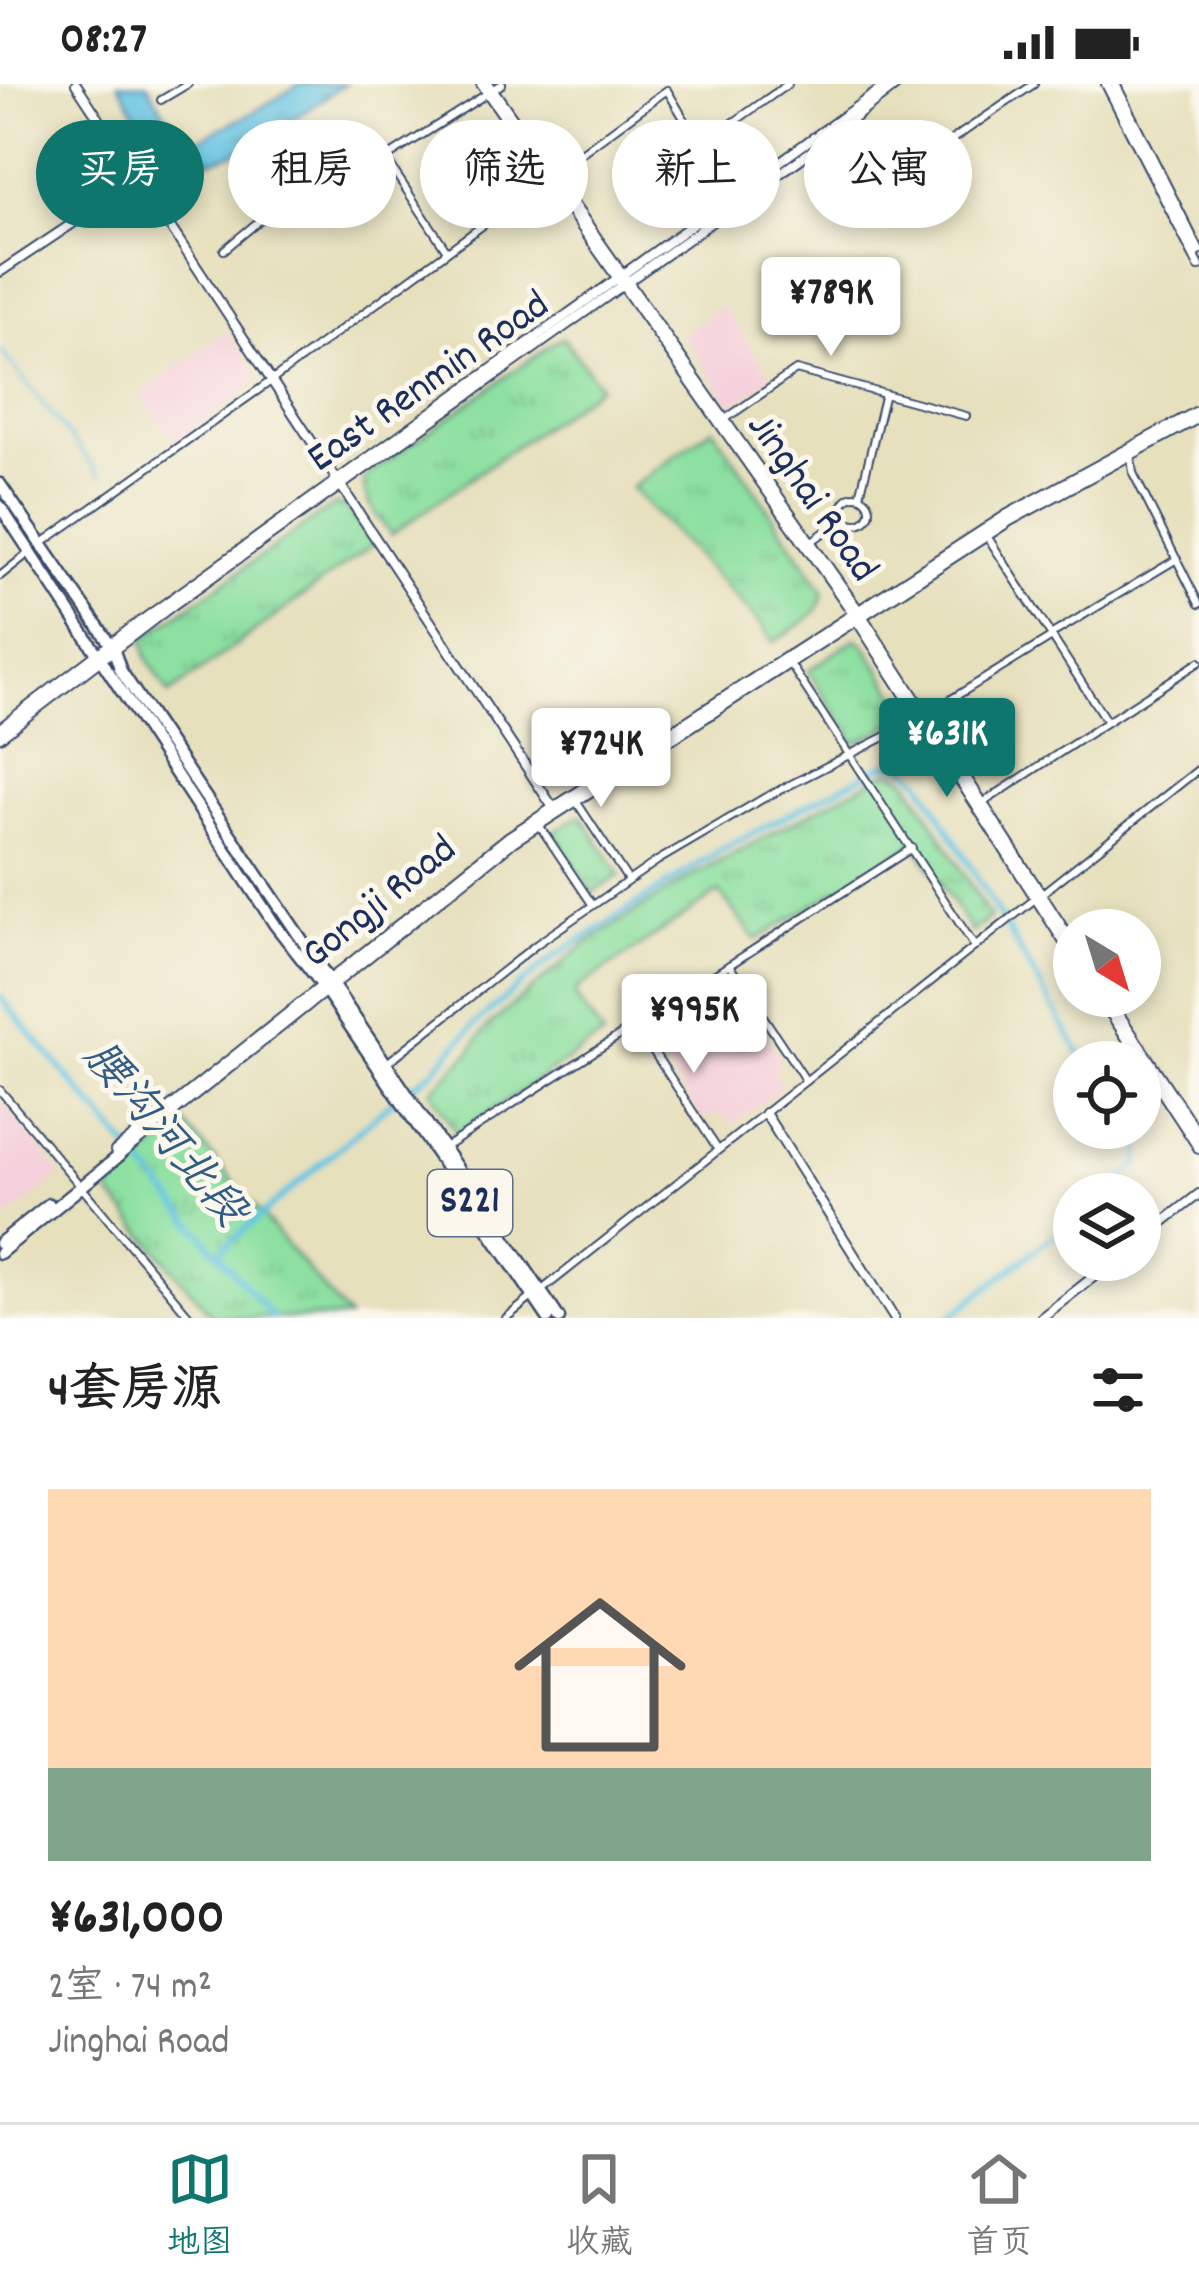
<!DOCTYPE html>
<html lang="zh">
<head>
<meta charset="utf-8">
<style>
	:root { --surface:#fff; --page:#f2f2f2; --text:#222; --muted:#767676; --line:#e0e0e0; --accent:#0f766e }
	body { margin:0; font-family:Dekko,"LXGW WenKai TC",sans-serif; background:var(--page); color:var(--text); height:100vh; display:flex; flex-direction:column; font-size:45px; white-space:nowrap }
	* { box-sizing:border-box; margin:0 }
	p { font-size:39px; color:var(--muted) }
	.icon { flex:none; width:66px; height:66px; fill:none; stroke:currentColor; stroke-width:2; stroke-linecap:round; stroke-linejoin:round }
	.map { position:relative; height:1234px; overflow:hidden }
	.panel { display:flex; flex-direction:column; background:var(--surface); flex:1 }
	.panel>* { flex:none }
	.guide { position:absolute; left:36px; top:36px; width:1128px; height:108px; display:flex; gap:24px }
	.needle { width:78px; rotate:142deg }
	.buttons { position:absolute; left:1053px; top:825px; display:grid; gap:24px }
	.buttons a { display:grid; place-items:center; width:108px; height:108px; border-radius:50%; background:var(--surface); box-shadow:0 6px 18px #0003; font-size:60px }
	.price { position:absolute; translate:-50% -102px; padding:0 27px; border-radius:12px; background:#fff; color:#222; font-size:39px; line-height:78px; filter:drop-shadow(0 3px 6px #0008) }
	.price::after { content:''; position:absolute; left:50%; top:72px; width:36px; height:27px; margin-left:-18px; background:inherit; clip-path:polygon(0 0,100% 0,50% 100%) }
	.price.current { background:var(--accent); color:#fff }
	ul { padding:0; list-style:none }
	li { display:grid; align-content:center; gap:24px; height:636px; padding:0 48px }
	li+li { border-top:3px solid var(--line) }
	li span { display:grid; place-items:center; height:372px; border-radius:0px; color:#555 }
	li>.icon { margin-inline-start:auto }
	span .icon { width:216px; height:216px; fill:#fffc; stroke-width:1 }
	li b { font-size:51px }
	h2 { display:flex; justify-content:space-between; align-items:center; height:144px; padding:0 48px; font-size:51px }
	.pill { padding:0 42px; border-radius:54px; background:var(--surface); box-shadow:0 6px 18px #0003; font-size:42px; line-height:108px }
	.pill.current { background:var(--accent); color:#fff }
	.status { display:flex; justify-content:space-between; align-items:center; height:84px; padding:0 60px; background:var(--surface); direction:ltr }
	.status svg { height:33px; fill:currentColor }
	.menu { display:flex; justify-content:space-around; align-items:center; height:168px; border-top:3px solid var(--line); background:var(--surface); font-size:33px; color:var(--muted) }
	.menu a { display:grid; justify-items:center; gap:6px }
	.menu .current { color:var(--accent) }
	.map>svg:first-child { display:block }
	.built { fill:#f5cfdb }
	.park { fill:url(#park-tufts); stroke:#548880; stroke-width:3 }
	.water { fill:url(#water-ripples); stroke:#407aa0; stroke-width:3 }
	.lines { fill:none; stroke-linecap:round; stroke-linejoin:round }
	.stream { stroke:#65c4e3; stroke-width:3 }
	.canal { stroke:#65c4e3; stroke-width:6 }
	.minor-casing { stroke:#394a6c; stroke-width:10 }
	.tertiary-casing { stroke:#394a6c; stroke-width:12 }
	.secondary-casing { stroke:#394a6c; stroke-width:12 }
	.primary-casing { stroke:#394a6c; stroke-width:15 }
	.minor { stroke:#fff; stroke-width:6 }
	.tertiary { stroke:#fff; stroke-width:8 }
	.secondary { stroke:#fff; stroke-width:8 }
	.primary { stroke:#fff; stroke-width:10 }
	.labels { text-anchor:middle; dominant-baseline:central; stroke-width:10; stroke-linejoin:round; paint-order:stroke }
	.shield { fill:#fbf7ec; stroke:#5e6b89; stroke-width:3 }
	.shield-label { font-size:39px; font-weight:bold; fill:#1b2f5e }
	.street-label { font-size:42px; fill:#1b2f5e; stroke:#fbf7ec }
	.water-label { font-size:45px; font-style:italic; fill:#315c86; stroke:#fbf7ec }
</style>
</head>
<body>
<div class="status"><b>08:27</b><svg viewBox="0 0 49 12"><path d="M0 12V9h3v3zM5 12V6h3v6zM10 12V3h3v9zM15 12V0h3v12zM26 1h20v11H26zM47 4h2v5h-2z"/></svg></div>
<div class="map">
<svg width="1199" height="1234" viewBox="0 0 1199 1234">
	<defs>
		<pattern id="park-tufts" width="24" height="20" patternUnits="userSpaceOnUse" patternTransform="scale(3)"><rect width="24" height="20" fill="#8de0a1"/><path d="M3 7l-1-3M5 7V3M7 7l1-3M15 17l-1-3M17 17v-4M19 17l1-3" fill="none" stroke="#79c08d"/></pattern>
		<pattern id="water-ripples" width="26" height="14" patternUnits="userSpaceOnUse" patternTransform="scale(3)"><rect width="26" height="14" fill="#65c4e3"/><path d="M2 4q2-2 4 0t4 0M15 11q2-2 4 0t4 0" fill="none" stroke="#52a0bb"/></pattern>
	</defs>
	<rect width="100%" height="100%" fill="#fbf7ec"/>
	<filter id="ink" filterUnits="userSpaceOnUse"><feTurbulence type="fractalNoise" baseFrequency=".00833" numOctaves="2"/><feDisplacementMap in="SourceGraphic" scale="24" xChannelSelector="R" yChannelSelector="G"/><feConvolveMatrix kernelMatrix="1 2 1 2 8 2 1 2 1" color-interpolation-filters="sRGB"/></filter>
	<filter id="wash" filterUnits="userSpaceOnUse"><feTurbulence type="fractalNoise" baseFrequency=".004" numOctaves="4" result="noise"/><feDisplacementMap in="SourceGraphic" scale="48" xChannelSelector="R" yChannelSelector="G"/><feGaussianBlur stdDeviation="2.7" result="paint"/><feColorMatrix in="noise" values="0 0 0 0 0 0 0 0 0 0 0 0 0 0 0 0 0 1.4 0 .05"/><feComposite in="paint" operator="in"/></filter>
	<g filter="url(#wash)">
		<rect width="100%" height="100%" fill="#e6e0bd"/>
		<path class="built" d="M722,222L772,294L732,322L682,250Z
			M227,247L255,288L253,301L176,358L140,310Z
			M729,894L780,974L774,986L780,1005L733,1040L717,1029L702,1036L647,953L648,948Z
			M0,1016L61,1090L0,1140Z"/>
		<path class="park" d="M562,253L600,302L391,451C379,433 359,415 366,392Z
			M713,344L823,506C825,532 792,544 773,558L760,539L631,404Z
			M334,421L346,423L374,460L169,610L147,574L143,555Z
			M855,555L864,560L909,631L856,659L808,587Z
			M889,687L901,691L909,698L990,834L972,848L914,759L756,856L719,808L577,905L575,912L603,952L457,1050L431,1007L470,968L486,944L589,857L689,794Z
			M581,731L620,791L592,809L554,748Z
			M185,1040L348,1234H214L110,1110L112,1100Z"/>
		<path class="water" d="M118,0H147C161,23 171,47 197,56L254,28L300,0H345C306,25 212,104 168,70C146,54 133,22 118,0Z"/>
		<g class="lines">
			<path class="stream" d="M0,266L101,392"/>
			<path class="canal" d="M0,913L273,1234
				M407,1006L433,987L475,940L551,875L723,765L883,681L901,680L920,696L1085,978
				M1105,1110L1138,1081L1140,1067L1126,1044
				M218,1169L396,1014
				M949,1234L1074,1135"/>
		</g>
	</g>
	<g filter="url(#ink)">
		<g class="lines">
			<g class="minor-casing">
				<path id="minor" d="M161,16L188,0
					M953,55L1034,0
					M700,62L735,113
					M386,75L447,167
					M224,166L317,89L331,109L502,0
					M721,338L796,286L966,332
					M1131,372L1133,389L1199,520
					M842 426a14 14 0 1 1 28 0a14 14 0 1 1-28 0Z
					M860,412L884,313
					M987,452L1107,638
					M41,460L271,297L667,6L700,62L788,0
					M808,460L844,434
					M0,492L30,468
					M1052,550L1177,475
					M790,580L975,863
					M574,714L628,796
					M981,720L1199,578
					M537,738L592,820
					M729,881L806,997
					M636,941L718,1066
					M387,979L537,860L657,777L764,714L914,638L1052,553
					M0,1006L191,1234
					M444,1064L912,764
					M542,1206L1199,685
					M506,1234L531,1214"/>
			</g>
			<g class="tertiary-casing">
				<path id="tertiary" d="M76,0L556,728
					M0,188L139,95
					M861,530L1074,861
					M854,532L1074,874
					M0,644L131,544L888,0
					M0,653L173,521L810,68L898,0
					M1099,912L1199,1065
					M1107,912L1199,1051
					M765,1029L894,1234"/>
			</g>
			<g class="secondary-casing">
				<path id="secondary" d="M481,0L852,528
					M489,0L857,524
					M1106,0L1199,182
					M1115,0L1199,167
					M115,1067L509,752L1006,431L1199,326
					M119,1072L513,758L1010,437L1199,334
					M1140,1156L1199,1110
					M1041,1234L1115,1176"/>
			</g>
			<g class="primary-casing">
				<path id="primary" d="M0,400L113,564L121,587C265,804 413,1018 559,1234
					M0,422L275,841L322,901L548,1234
					M0,1159L49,1120
					M0,1169L119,1072"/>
			</g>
			<use href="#minor" class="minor"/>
			<use href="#tertiary" class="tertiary"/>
			<use href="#secondary" class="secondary"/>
			<use href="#primary" class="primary"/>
		</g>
	</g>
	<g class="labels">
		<rect class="shield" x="428" y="1086" width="84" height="66" rx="9"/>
		<g class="shield-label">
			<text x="470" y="1119">S221</text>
		</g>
		<g class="street-label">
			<text transform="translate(430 300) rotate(-35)">East Renmin Road</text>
			<text transform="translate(810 415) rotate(55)">Jinghai Road</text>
			<text transform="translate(381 820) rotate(-39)">Gongji Road</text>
		</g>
		<g class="water-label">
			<text transform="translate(162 1052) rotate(50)">腰沟河北段</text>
		</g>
	</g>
</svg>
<div class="buttons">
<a><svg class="needle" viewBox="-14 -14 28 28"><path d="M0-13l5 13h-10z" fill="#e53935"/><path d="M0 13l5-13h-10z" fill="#767676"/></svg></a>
<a><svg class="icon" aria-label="locate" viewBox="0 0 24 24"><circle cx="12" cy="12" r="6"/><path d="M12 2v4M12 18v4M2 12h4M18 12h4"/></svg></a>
<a><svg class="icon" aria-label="layers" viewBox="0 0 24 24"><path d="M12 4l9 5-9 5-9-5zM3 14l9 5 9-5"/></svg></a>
</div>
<b class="price" style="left:831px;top:275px">¥789K</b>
<b class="price current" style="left:947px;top:716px">¥631K</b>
<b class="price" style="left:601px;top:726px">¥724K</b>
<b class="price" style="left:694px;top:992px">¥995K</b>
<div class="guide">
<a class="pill current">买房</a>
<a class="pill">租房</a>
<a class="pill">筛选</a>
<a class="pill">新上</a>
<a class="pill">公寓</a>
</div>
</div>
<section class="panel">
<h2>4套房源<svg class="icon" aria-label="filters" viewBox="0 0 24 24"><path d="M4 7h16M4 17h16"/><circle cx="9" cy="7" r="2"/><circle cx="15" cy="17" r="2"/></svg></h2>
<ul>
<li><span style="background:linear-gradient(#ffd9b3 75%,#7fa58c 0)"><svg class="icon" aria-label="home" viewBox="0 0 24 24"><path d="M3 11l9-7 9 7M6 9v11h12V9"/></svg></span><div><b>¥631,000</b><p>2室 · 74 m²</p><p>Jinghai Road</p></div></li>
</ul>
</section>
<nav class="menu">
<a class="current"><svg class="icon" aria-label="map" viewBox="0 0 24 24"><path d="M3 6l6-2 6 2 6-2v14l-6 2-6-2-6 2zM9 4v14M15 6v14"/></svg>地图</a>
<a><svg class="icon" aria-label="saved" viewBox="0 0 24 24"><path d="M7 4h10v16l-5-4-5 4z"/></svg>收藏</a>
<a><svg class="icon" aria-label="home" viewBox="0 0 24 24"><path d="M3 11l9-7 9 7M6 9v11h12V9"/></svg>首页</a>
</nav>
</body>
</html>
